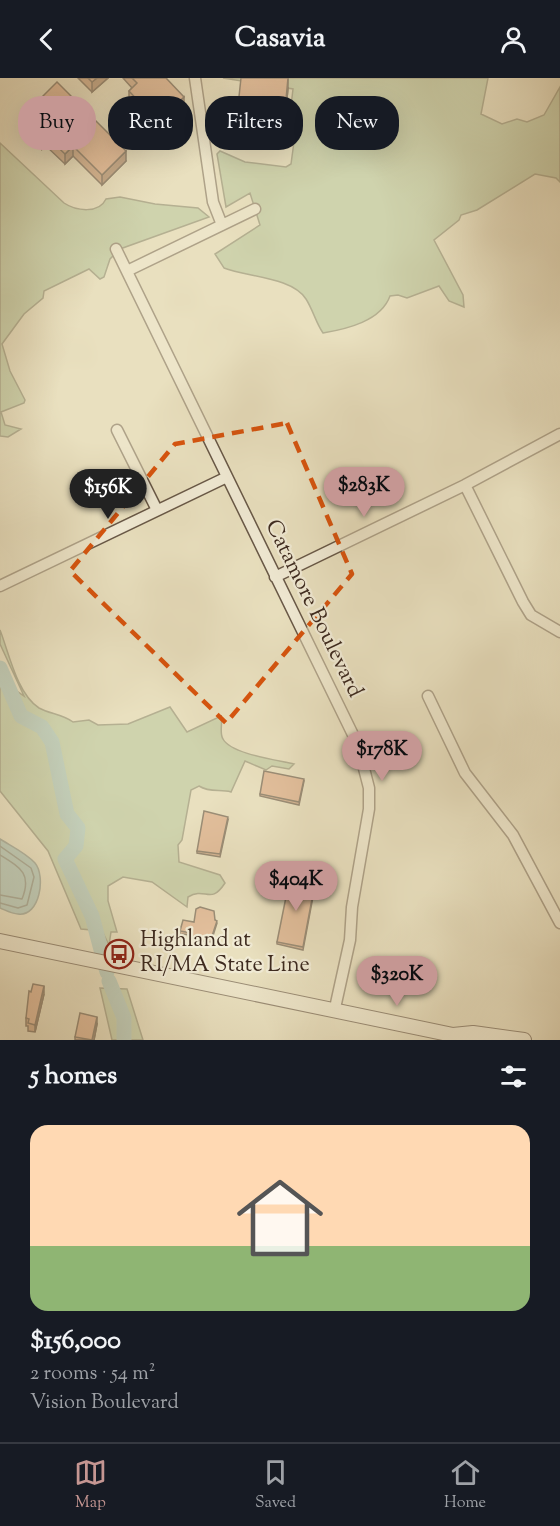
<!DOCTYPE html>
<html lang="en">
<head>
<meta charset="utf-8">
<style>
	:root { --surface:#171b24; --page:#242831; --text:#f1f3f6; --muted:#9ea1a6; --line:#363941; --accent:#c59692 }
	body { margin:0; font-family:"Sorts Mill Goudy",serif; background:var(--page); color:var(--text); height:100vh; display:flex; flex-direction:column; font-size:22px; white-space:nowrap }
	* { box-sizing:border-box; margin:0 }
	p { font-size:20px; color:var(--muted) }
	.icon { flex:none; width:33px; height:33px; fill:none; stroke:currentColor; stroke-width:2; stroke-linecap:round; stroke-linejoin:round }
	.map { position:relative; height:962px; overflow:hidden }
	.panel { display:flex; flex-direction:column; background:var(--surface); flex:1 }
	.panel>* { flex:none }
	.banner { position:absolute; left:18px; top:18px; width:525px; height:54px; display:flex; gap:12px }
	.price { position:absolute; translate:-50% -51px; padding:0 14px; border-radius:21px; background:var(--accent); color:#111; font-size:20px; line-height:39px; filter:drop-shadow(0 2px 3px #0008) }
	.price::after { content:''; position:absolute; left:50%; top:36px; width:18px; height:14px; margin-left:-9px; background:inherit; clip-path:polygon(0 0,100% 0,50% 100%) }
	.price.selected { background:#222; color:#fff }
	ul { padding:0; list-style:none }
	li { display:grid; align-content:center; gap:12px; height:318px; padding:0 30px }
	li span { display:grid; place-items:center; height:186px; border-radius:18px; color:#555 }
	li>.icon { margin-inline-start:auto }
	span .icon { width:108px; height:108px; fill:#fffc; stroke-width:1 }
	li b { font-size:26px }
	h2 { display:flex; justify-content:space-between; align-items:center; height:72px; padding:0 30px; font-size:26px }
	.chip { padding:0 21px; border-radius:24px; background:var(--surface); box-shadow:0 6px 24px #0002; font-size:21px; line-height:54px }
	.chip.selected { background:var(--accent); color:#111 }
	header { display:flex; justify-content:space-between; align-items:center; height:78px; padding:0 30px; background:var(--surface); font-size:27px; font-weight:700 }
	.menu { display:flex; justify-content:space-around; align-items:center; height:84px; border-top:2px solid var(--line); background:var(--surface); font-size:16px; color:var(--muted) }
	.menu a { display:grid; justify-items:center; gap:3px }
	.menu .selected { color:var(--accent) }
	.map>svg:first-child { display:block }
	.green { fill:#b0c397; stroke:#76765b; stroke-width:1.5 }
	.water { fill:#97bdb5; stroke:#738279; stroke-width:1.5 }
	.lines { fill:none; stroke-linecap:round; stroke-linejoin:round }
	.shore { stroke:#6a746a; stroke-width:1.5 }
	.river { stroke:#97bdb5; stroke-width:15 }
	.minor-casing { stroke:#685847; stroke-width:13 }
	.secondary-casing { stroke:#3d2a1f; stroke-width:16 }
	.minor { stroke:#f1ebd5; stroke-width:10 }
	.secondary { stroke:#f1ebd5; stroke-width:14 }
	.wall { fill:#bb8361; stroke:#3d2a1f; stroke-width:1.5 }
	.shaded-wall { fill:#996a4f; stroke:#3d2a1f; stroke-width:1.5 }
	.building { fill:#da9871; stroke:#3d2a1f; stroke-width:1.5 }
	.marked { fill:none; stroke:#d7540e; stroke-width:4.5; stroke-dasharray:12 8; stroke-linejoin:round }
	.labels { text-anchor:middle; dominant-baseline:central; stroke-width:4.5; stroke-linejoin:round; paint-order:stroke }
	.street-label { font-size:22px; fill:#3d2a1f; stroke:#f1ebd5 }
	.poi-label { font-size:22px; fill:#3d2a1f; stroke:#f1ebd5; text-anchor:start }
</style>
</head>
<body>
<header><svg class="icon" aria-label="back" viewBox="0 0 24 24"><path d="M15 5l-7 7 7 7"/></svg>Casavia<svg class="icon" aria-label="person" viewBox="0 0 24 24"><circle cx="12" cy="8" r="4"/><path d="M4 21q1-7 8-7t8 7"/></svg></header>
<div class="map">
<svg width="560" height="962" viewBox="0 0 560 962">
	<rect width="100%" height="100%" fill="#e9e0bf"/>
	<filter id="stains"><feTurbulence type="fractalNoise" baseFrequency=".00333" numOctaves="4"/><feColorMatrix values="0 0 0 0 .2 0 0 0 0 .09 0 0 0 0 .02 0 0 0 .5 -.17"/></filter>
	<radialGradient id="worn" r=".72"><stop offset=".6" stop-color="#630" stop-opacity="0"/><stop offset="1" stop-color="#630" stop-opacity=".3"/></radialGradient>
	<path class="green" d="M223,0H488L481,36L502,46L517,41L527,44L544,37L560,9V104L556,100L535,96L477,132L461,137L459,142L434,162L463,217L464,229L449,223L439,208L407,220L398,217L390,218C381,243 347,251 323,255C316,245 313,232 306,221C292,199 247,199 224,190L215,176L260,147L250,115L226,129L217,76L220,73L245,84L286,89L291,86L296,49L289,45L293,11Z
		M0,65L64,125C76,133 99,136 106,121L120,119L155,126L198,130L209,139L120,171L110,181L104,199L100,201L89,191L44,213L43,220L24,236L2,266L10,293L25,322L24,325L1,334L5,347L21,351L8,359L0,358Z
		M0,552C9,575 17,616 39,630C50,636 62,636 73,644L89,642L98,647L128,646L170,629L187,654L221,638C223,645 219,655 223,661C231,676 277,682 294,686L289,691L272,688L266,692L245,683L231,714C220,711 210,715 199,708L191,712L182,762L178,767L179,784L220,797L225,805C210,828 206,808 188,819L187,829L152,804L123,799L108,808V823L117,854H111L109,867L102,853L81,851L48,773L0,713V593L11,609L24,618L0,566Z
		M100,910L127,911L143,962H112Z"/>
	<path class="water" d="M0,761C11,768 26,775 35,785C46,798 40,839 18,836C12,836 5,832 0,830Z"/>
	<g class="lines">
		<path class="shore" d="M0,768L31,790L34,799L27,827L18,830L0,825
			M0,777C21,790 32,796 22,821L0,817"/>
		<path class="river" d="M0,590L21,638L42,649L52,664L67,736L78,750L76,768L65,781L92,838L107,894
			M109,903L124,940V962"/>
		<g class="minor-casing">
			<path id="minor" d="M195,0L213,124L222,147
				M116,171L358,667L369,710V731L352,829L350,862L335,930
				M127,193L255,131
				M117,352L157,432
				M465,407L523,524L531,537L560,554
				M275,499L465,407L560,356
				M0,508L227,399
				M428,618L465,695L513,757L560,845"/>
		</g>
		<g class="secondary-casing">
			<path id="secondary" d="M0,863L453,957L461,962
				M453,957L473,955L524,962"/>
		</g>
		<use href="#minor" class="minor"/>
		<use href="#secondary" class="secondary"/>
	</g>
	<path class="wall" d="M78,0H108L92,14Z
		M123,0H166L184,29L157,54L129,23V13L132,10Z
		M288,10L285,42L238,38V28Z
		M76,32L126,83L102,107L73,78L65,86L45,67L42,71L21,50V40Z
		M304,703L299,727L260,718V716Z
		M228,742L220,779L197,775V773Z
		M315,808L303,872L277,866V864Z
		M215,842L217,845L211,864L193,862L191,857L180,856V853Z
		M44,916L35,954L28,953V948H26V940Z
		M97,946L94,962H75V959Z"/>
	<path class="shaded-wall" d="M97,0H108L92,14V4Z
		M288,0V10L285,42V32Z
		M184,19V29L157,54V43Z
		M76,23V33L72,28Z
		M45,57V67L42,71V61Z
		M73,68V78L65,86V76Z
		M126,73V83L102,107V97Z
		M44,908V916L35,954V947Z
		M97,939V946L94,962H92Z"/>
	<path class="building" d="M88,0H97L92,4Z
		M132,0H166L184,19L157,43L129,13L137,5Z
		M241,0H288L285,32L238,28Z
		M57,4L76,23L72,28L92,47L96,43L126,73L102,97L73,68L65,76L45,57L42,61L21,40Z
		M264,693L304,701L299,724L260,716Z
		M204,733L228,739L220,776L197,773Z
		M290,799L315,805L303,869L277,864Z
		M200,829L214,833L215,842L217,843L211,861L193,859L191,855L180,853L183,842L194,844L196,831Z
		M33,906L44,908L35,947L28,945L29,941L26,940L29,913L31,914Z
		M80,935L97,939L92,962L75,959Z"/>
	<path d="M0 0H560V962H0ZM287,345L352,496L226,645L70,493L175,366Z" fill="#e9e0bf" fill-opacity=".55" fill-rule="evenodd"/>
	<path class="marked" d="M287,345L352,496L226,645L70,493L175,366Z"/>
	<defs>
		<g id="bus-ring" transform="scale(1.5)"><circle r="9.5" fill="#f1ebd5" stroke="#8f2418" stroke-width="1.5"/><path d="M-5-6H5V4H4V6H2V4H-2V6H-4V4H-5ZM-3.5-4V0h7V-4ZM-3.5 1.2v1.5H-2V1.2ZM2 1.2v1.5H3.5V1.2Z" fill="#8f2418"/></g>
	</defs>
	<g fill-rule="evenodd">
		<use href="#bus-ring" x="119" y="876"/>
	</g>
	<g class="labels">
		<g class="street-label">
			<text transform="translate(313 531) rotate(64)">Catamore Boulevard</text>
		</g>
		<g class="poi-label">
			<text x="140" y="863">Highland at<tspan x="140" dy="25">RI/MA State Line</tspan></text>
		</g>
	</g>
	<rect width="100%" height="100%" filter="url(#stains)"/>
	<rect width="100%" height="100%" fill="url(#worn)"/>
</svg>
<b class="price" style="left:364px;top:440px">$283K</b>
<b class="price selected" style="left:108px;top:442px">$156K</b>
<b class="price" style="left:382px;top:704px">$178K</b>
<b class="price" style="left:296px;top:834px">$404K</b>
<b class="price" style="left:397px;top:929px">$320K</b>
<div class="banner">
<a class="chip selected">Buy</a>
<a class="chip">Rent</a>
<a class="chip">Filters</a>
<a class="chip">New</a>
</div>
</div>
<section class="panel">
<h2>5 homes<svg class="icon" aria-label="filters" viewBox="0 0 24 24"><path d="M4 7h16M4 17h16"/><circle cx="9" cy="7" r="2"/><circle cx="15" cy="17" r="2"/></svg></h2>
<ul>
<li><span style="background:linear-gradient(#ffd9b3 65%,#8fb573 0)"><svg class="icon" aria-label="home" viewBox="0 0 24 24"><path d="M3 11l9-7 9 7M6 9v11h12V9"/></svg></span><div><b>$156,000</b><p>2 rooms · 54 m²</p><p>Vision Boulevard</p></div></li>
</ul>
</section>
<nav class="menu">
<a class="selected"><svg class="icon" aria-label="map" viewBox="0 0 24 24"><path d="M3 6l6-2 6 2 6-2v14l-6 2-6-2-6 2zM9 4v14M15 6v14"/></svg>Map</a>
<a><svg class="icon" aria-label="saved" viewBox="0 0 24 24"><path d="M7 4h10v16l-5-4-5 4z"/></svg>Saved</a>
<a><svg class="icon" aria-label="home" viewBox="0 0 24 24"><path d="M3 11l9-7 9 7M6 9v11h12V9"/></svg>Home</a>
</nav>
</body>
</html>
